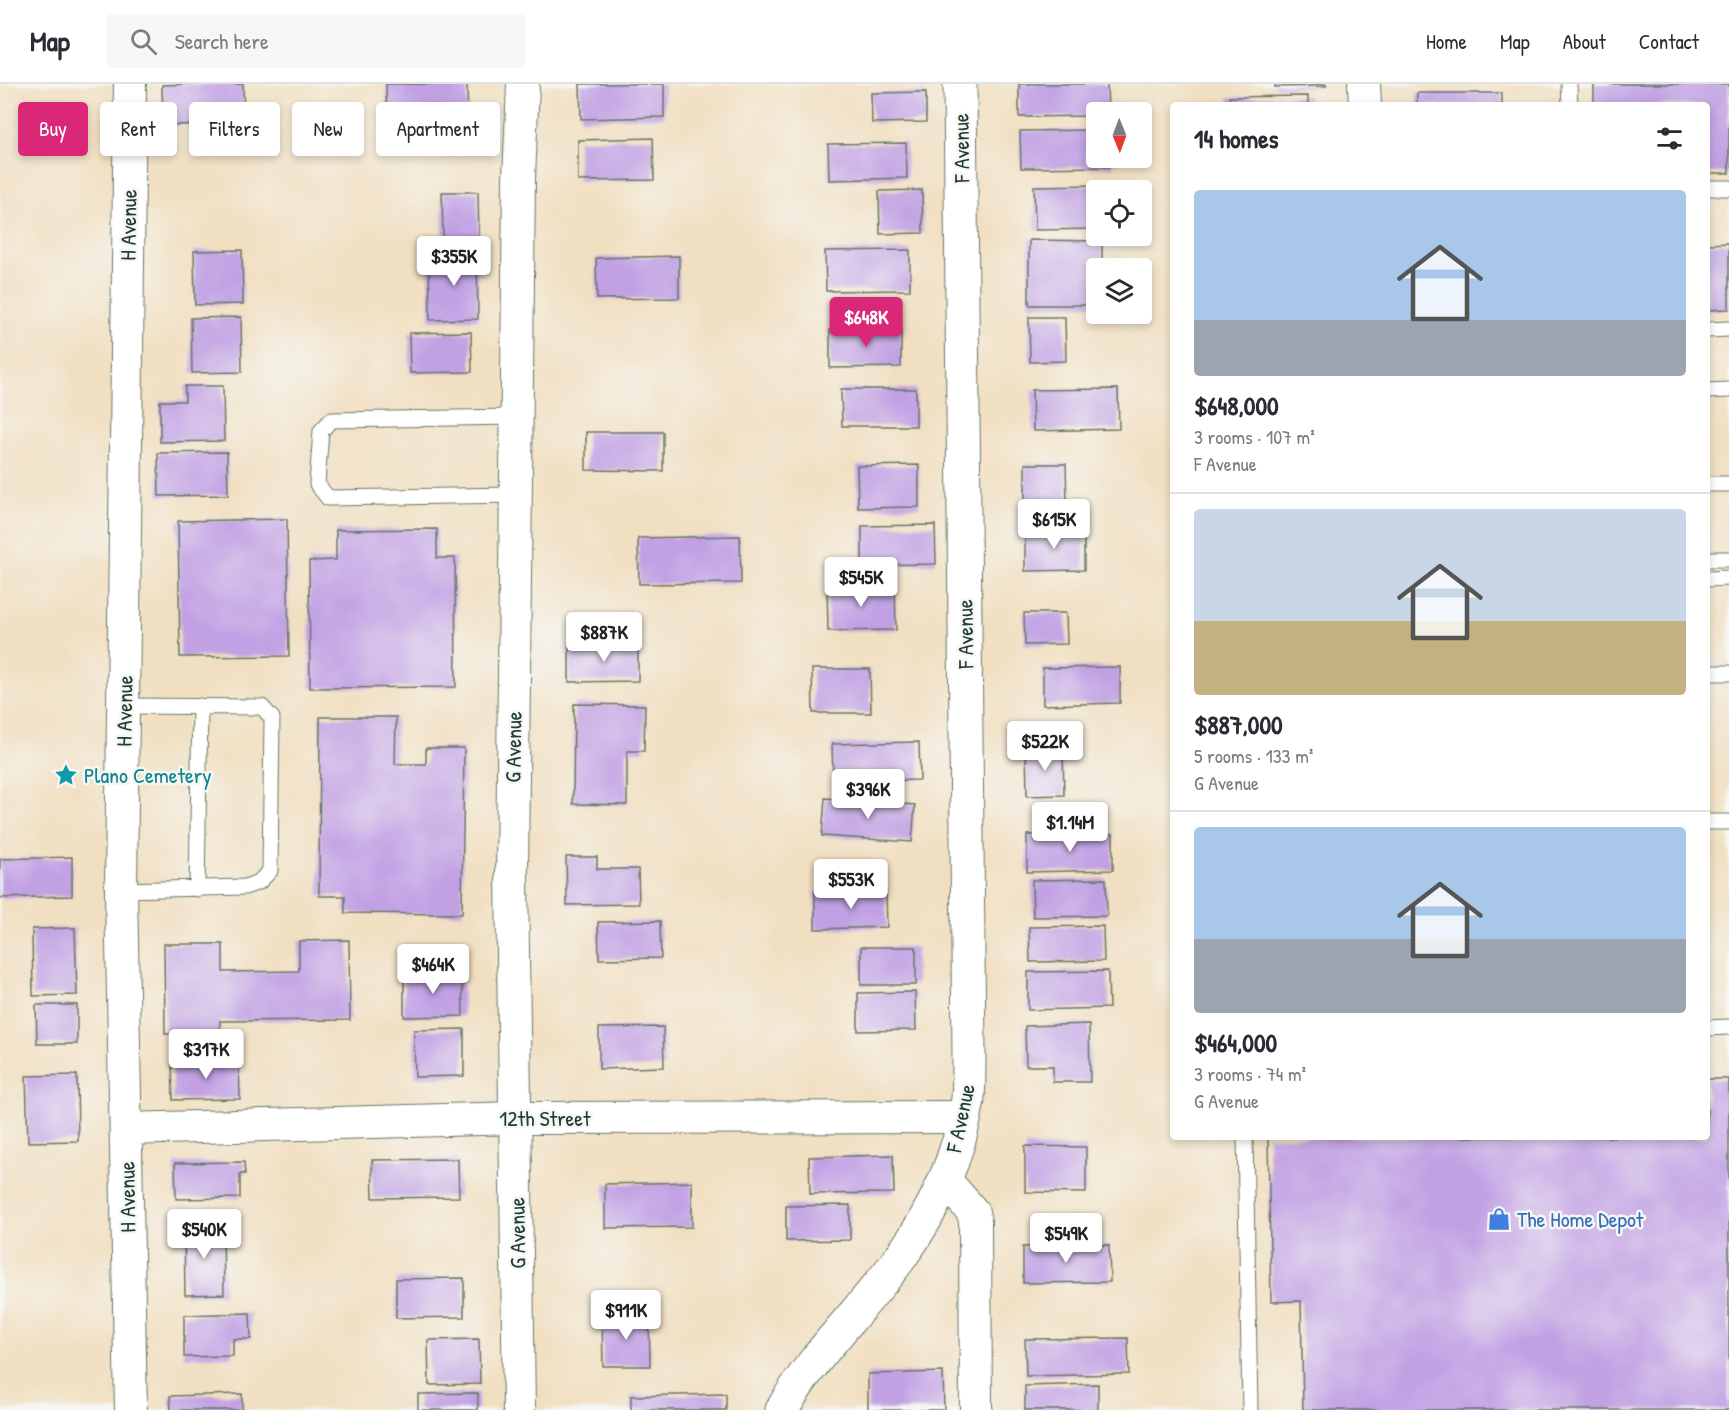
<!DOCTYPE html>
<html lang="en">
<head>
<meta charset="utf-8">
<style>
	:root { --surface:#fff; --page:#f7f7f7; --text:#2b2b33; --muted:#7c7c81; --line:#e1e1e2; --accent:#db2777 }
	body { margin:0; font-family:"Patrick Hand",sans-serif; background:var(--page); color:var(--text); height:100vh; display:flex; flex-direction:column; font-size:22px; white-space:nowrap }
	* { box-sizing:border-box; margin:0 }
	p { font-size:20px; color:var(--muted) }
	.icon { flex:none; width:33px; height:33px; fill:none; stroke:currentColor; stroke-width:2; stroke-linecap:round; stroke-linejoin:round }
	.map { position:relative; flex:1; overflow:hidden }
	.panel { position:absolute; left:1170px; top:18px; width:540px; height:1038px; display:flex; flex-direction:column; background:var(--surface); border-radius:6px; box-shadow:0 3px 9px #0003 }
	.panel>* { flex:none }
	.guide { position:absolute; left:18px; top:18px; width:570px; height:54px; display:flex; gap:12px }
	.needle { width:39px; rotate:179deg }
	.fabs { position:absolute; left:1086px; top:18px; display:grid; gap:12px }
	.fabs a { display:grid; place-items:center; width:66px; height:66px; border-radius:6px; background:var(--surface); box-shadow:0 3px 9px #0003; font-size:30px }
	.price { position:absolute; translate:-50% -51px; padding:0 14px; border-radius:6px; background:#fff; color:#222; font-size:20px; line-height:39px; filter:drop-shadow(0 2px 3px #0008) }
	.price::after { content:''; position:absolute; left:50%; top:36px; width:18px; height:14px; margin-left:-9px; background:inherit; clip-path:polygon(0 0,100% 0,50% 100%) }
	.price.active { background:var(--accent); color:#fff }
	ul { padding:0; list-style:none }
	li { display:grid; align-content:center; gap:12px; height:318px; padding:0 24px }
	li+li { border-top:2px solid var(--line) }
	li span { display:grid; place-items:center; height:186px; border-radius:6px; color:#555 }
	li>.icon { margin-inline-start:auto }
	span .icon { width:108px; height:108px; fill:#fffc; stroke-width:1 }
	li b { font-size:26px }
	h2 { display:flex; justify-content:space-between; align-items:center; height:72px; padding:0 24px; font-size:26px }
	.chip { padding:0 21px; border-radius:6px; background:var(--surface); box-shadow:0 3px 9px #0003; font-size:21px; line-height:54px }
	.chip.active { background:var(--accent); color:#fff }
	header { display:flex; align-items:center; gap:36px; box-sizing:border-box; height:84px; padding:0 30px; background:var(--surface); border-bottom:2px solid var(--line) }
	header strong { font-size:28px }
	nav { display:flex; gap:33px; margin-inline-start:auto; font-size:21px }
	.search { width:420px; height:54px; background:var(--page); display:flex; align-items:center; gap:15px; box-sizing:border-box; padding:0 21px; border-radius:6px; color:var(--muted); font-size:22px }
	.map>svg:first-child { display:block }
	.building { fill:#c1a1e4 }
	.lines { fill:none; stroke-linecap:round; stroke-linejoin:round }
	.lane-casing { stroke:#687665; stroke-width:17 }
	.street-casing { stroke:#687665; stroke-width:34 }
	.secondary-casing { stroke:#687665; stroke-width:35 }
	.lane { stroke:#fff; stroke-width:15 }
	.street { stroke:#fff; stroke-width:32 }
	.secondary { stroke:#fff; stroke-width:33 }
	.labels { text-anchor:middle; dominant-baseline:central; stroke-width:5; stroke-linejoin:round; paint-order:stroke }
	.street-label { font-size:22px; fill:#1f3d34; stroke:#f6f6f2 }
	.culture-label { font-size:22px; fill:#0d838f; stroke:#f6f6f2; text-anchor:start }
	.shop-label { font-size:22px; fill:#366cbe; stroke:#f6f6f2; text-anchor:start }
</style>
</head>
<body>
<header>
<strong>Map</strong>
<div class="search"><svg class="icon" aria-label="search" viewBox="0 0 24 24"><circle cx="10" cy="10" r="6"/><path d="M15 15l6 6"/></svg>Search here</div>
<nav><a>Home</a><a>Map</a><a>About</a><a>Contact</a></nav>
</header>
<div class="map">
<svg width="1729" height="1326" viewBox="0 0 1729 1326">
	<rect width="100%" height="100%" fill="#f6f6f2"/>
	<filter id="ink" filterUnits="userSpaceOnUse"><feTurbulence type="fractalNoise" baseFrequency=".0167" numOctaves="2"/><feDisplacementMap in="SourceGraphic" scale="12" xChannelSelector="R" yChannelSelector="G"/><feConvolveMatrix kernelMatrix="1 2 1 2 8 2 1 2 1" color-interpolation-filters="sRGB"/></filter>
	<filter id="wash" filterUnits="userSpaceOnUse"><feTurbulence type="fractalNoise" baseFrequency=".008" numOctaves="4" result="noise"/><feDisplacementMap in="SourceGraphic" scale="24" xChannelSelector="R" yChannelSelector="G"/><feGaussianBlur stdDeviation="1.35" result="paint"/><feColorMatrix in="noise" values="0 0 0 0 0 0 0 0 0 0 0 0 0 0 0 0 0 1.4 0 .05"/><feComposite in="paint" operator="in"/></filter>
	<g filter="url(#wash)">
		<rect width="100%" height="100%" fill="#f1dfc1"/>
		<g id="blocks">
			<path class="building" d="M194,0H243L244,40L163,41L162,1Z
				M386,0H467L468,42L387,43Z
				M580,0H664V33L581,35Z
				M1019,0H1107L1108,28H1096V32L1019,33Z
				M1275,0H1326V2L1275,3Z
				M1594,0H1729V89H1707V21H1594Z
				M926,8V38L872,39L871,9Z
				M1417,9H1502V21H1417Z
				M1308,12V21H1229V13Z
				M1096,46V74H1112L1113,83L1021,84L1020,47Z
				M653,54L654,96L578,97V56Z
				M906,59L907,94L829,96L828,60Z
				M1097,101L1096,145L1035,146L1034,102Z
				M922,106L923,149L880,150L879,107Z
				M442,108H478L479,152L443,153Z
				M1029,156L1102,157V184H1096V221H1029Z
				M1729,159V225L1707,226V160Z
				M242,166L243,220L195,221L194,167Z
				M910,166V206L826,207L825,167Z
				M477,170L478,235L430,236L429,171Z
				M679,172V214L597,215L596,174Z
				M241,233L242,288L192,289L191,234Z
				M1029,233H1065L1066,277L1030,278Z
				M901,244V283L830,284V246Z
				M471,248L472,288L410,289L409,249Z
				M185,302H223L224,357L160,358V317H185Z
				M841,305H916V342H842Z
				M1118,305L1119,345L1033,347L1032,306Z
				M586,348H663V387L586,386Z
				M227,368L228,411L159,412L158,369Z
				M1025,380H1066L1067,423L1025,424Z
				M919,381V423L858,424L857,382Z
				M287,435L289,572L180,573L178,437Z
				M935,441L936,480L862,481V442Z
				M437,445V474H455L456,603L310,604L309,477L336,476V446Z
				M1084,446V486L1025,487V447Z
				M740,452L741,499L639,500L638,454Z
				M895,500L896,546L828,547L827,501Z
				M1024,529H1066L1067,560L1025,561Z
				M638,560V597L569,598V561Z
				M1120,583V619L1043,621V584Z
				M812,585H870L871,629H813Z
				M574,620L645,621L644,667H627V721L573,720Z
				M320,633H396L395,680H426V664H464L462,830L345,829V812H319Z
				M919,658L920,696L833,697L832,660Z
				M1026,665H1063L1064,711L1027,712Z
				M825,714L915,721L912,758L822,752Z
				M1113,750V786L1027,788V751Z
				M72,773V812L0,814V775Z
				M566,773H597V785H638L639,820L567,821Z
				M1106,795L1107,832L1033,833L1032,796Z
				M886,807L887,843L815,845V808Z
				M660,837L661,874L599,875L598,838Z
				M1103,842L1104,877L1030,878L1029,843Z
				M75,844L77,911L33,912L32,845Z
				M349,856L350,936L220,937V950H165L164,860H223V888L299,887V857Z
				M861,863H916V901H861Z
				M1108,887L1109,924L1028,926V888Z
				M462,888L463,932L404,933V889Z
				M915,908L916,946L858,947V909Z
				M36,921H77V960H37Z
				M1089,940L1090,998H1053V982H1026L1025,942Z
				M663,943L664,983L599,985V944Z
				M464,945V992L415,993L414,946Z
				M239,976L240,1015L173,1016L172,977Z
				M77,991L78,1057L28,1058L26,992Z
				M1707,995H1729V1326H1303L1301,1217L1271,1218L1268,1053H1707Z
				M1025,1062L1086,1063V1109L1025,1108Z
				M893,1071L894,1109L810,1110L809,1073Z
				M458,1075L459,1113L373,1114L372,1076Z
				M244,1078L245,1090H240V1114L176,1115L175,1079Z
				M692,1098V1143L605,1144V1100Z
				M850,1121V1156L786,1157V1122Z
				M223,1141L224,1210L185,1211L184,1142Z
				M1109,1161L1110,1198L1023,1199V1163Z
				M464,1194V1233L396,1234V1195Z
				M250,1229L251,1255H233V1272L184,1273V1231Z
				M649,1232L650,1282H603L602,1233Z
				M1128,1254L1129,1290L1026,1292L1025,1255Z
				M479,1255L480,1300L429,1301L428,1256Z
				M943,1288L944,1326H868V1290Z
				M1098,1300V1326H1025V1302Z
				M478,1309V1326H418V1310Z
				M242,1310V1326H171L170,1312Z
				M726,1310V1326H631V1312Z"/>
		</g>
	</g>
	<g filter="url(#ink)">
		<use href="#blocks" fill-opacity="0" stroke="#687665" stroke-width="1.5"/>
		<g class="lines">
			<g class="lane-casing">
				<path id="lane" d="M1569,0L1570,21
					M1707,104H1729
					M1707,246L1729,245
					M1707,307L1729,306
					M1707,400H1729
					M516,411L328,414L317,400L321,347L331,336L516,333
					M1707,475H1729
					M1707,495L1729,494
					M1707,589H1729
					M1707,738H1729
					M197,805L200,622
					M121,806L245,803L259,798L270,787L272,634L262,623L124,622
					M1707,944L1729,943
					M1245,1053L1250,1326"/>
			</g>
			<g class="street-casing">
				<path id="street" d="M130,0L121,806L131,1326
					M1364,0L1365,21
					M126,1045L516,1034L964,1033
					M945,1096L973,1128L975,1138L976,1326
					M519,1326L512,791L519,94L523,0"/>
			</g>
			<g class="secondary-casing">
				<path id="secondary" d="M782,1326C814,1269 862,1226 900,1174C934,1128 960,1071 968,1015C969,1001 969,987 969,973L960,0"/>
			</g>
			<use href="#lane" class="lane"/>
			<use href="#street" class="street"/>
			<use href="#secondary" class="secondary"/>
		</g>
	</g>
	<defs>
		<g id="sight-bare" transform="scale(1.8)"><path d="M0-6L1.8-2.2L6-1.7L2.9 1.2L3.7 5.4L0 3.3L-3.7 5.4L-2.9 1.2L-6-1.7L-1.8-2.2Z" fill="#0f9aa8" stroke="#f6f6f2" stroke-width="2.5" paint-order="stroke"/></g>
		<g id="shop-bare" transform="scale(1.8)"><path d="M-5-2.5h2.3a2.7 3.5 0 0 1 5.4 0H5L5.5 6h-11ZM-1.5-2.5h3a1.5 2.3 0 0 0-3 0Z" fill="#3f7fe0" stroke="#f6f6f2" stroke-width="2.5" paint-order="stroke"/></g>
	</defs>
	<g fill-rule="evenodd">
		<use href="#sight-bare" x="66" y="691"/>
		<use href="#shop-bare" x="1499" y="1135"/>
	</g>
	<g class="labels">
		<g class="street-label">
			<text transform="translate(961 64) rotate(-91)">F Avenue</text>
			<text transform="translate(128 141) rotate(-89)">H Avenue</text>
			<text transform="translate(965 550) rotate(-91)">F Avenue</text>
			<text transform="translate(124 627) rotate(-89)">H Avenue</text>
			<text transform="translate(513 663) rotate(-89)">G Avenue</text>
			<text x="545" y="1034">12th Street</text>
			<text transform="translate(960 1034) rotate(-78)">F Avenue</text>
			<text transform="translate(127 1113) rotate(-91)">H Avenue</text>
			<text transform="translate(517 1149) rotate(-91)">G Avenue</text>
		</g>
		<g class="culture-label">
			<text x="84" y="691">Plano Cemetery</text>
		</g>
		<g class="shop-label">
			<text x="1517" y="1135">The Home Depot</text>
		</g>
	</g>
</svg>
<div class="fabs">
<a><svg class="needle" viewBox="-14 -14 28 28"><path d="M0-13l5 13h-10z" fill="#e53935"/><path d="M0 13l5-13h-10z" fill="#7c7c81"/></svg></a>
<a><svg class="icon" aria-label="locate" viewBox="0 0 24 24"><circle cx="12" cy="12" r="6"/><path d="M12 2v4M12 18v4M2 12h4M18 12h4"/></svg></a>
<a><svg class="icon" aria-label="layers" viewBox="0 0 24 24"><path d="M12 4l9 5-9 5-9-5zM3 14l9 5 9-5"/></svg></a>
</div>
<b class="price" style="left:454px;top:203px">$355K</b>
<b class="price active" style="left:866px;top:264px">$648K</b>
<b class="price" style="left:1054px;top:466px">$615K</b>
<b class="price" style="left:861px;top:524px">$545K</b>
<b class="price" style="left:604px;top:579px">$887K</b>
<b class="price" style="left:1045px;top:688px">$522K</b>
<b class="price" style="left:868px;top:736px">$396K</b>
<b class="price" style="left:1070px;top:769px">$1.14M</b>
<b class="price" style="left:851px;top:826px">$553K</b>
<b class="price" style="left:433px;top:911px">$464K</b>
<b class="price" style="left:206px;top:996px">$317K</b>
<b class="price" style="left:204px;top:1176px">$540K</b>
<b class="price" style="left:1066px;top:1180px">$549K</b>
<b class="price" style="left:626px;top:1257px">$911K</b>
<div class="guide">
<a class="chip active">Buy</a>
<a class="chip">Rent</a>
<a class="chip">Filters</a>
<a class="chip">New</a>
<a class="chip">Apartment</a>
</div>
<section class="panel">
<h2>14 homes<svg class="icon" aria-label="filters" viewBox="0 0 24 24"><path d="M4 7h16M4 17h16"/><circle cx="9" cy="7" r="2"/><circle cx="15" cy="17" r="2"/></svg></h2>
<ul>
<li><span style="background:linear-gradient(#a9c7e8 70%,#9aa5b1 0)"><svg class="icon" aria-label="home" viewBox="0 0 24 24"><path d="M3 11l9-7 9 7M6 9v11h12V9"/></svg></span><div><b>$648,000</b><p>3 rooms · 107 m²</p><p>F Avenue</p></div></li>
<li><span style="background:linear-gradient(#c9d6e8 60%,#c2b280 0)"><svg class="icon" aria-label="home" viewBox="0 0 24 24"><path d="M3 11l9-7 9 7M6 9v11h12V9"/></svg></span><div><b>$887,000</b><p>5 rooms · 133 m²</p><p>G Avenue</p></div></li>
<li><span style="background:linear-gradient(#a9c7e8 60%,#9aa5b1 0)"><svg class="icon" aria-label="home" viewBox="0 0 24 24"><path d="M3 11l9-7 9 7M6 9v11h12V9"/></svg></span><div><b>$464,000</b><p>3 rooms · 74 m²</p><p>G Avenue</p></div></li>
</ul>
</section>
</div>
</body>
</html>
